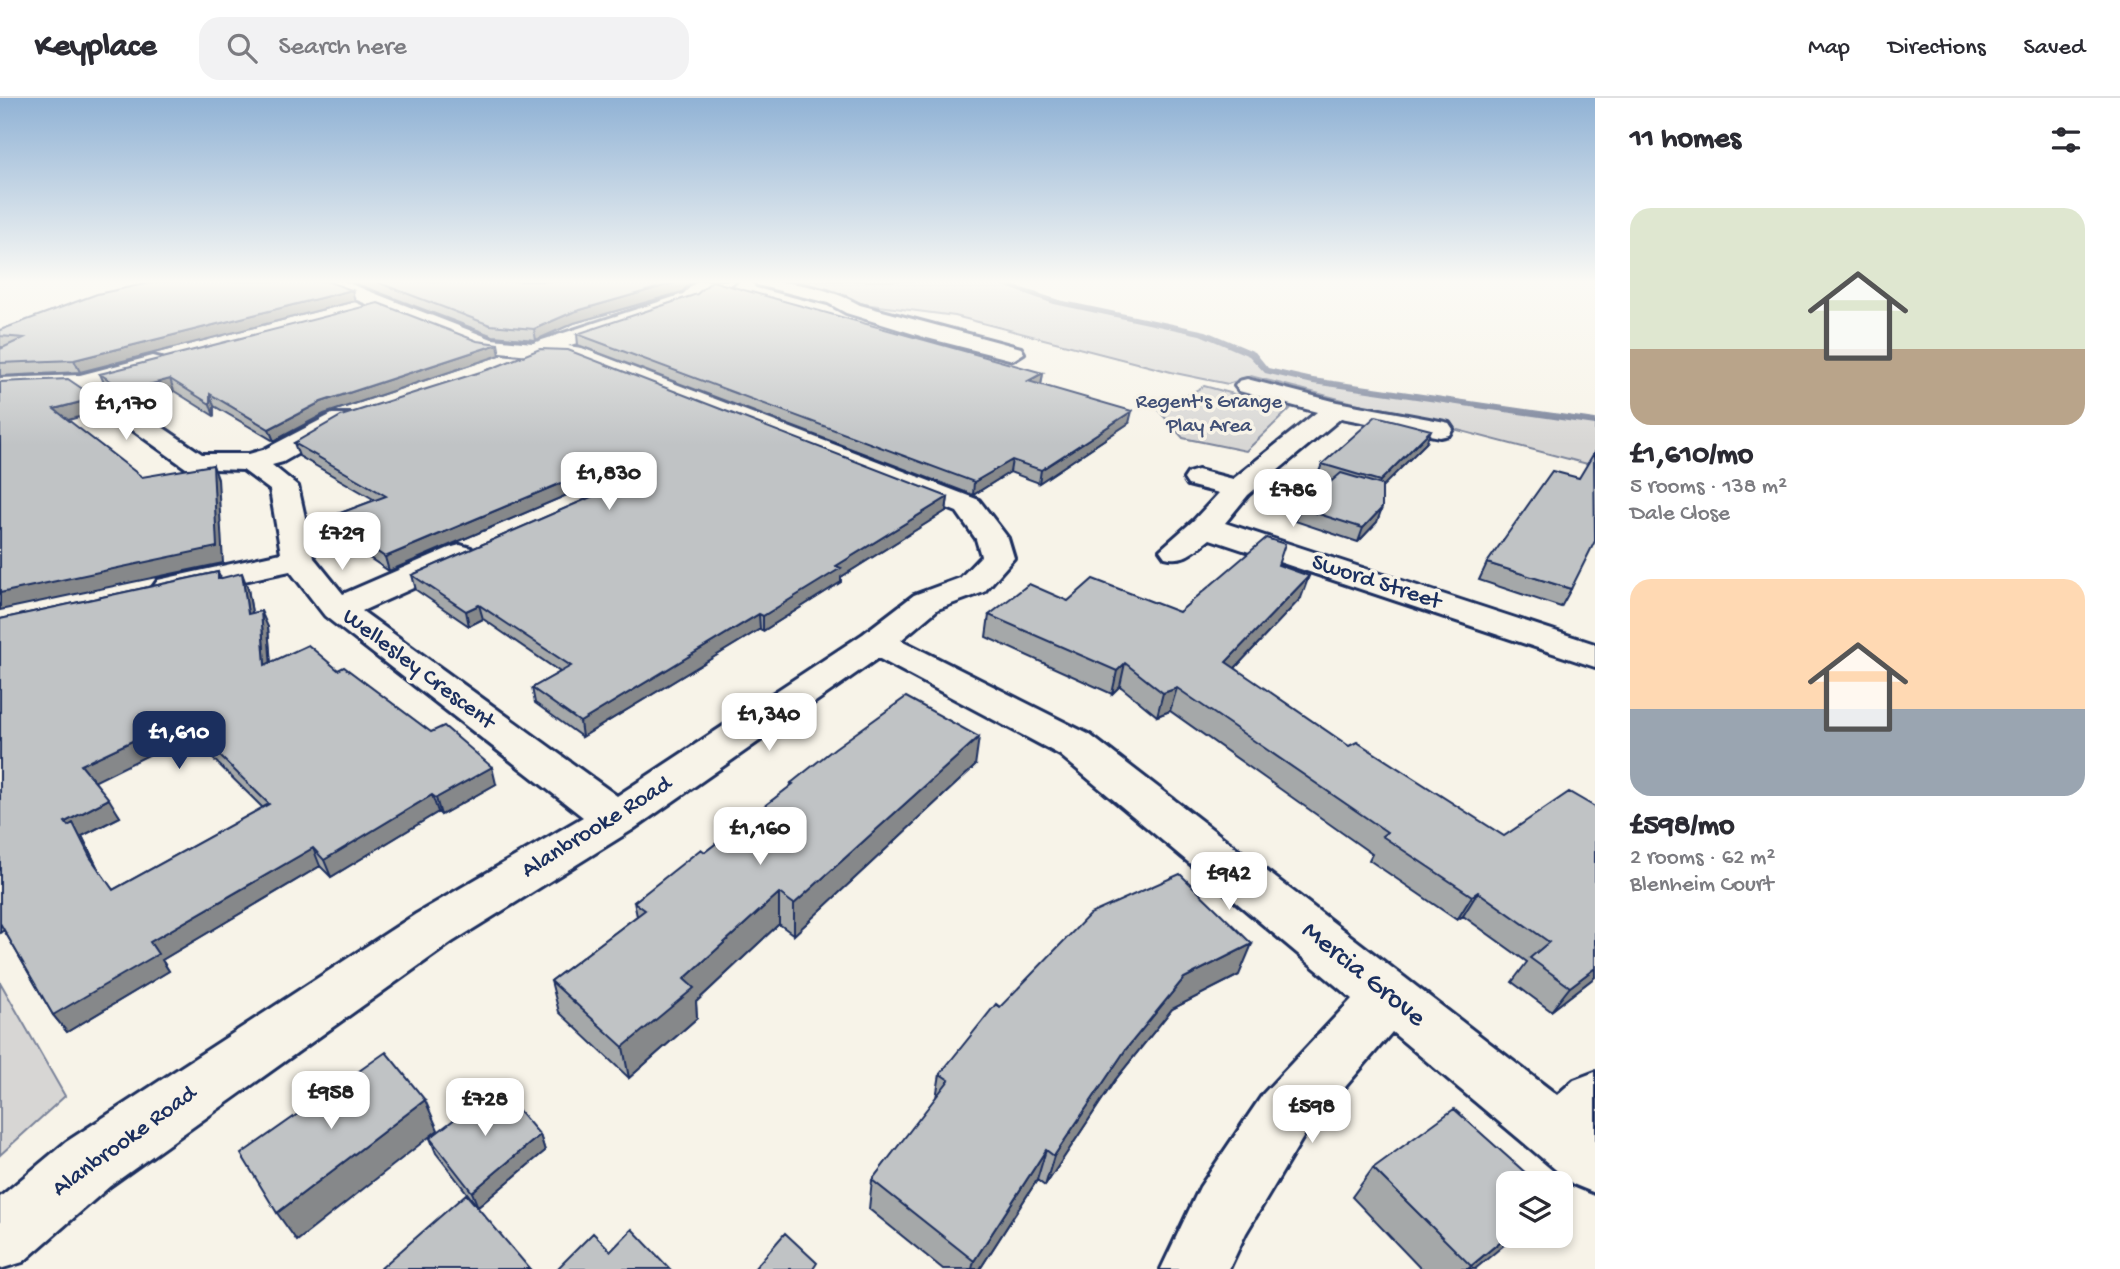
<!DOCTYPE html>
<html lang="en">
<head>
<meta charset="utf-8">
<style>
	:root { --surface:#fff; --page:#f2f2f3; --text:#2b2b33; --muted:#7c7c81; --line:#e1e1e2; --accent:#1b2f5e }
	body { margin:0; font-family:"Gochi Hand",sans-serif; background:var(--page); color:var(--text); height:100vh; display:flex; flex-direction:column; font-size:26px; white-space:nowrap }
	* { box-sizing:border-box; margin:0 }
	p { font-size:23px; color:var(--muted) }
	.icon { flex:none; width:38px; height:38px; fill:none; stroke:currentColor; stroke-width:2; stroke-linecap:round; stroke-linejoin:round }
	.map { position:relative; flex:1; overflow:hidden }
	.side { display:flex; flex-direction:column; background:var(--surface); width:525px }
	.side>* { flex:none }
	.tools { position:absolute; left:1496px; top:1073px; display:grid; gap:14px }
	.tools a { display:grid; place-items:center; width:77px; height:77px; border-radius:14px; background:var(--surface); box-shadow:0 4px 10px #0003; font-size:35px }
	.price { position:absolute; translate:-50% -60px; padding:0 16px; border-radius:14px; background:#fff; color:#222; font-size:23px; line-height:46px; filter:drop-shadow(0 2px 4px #0008) }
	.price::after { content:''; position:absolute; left:50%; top:42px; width:21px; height:16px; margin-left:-10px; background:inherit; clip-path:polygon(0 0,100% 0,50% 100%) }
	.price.on { background:var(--accent); color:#fff }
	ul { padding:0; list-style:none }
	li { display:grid; align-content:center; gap:14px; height:371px; padding:0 35px }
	li span { display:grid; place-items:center; height:217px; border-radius:21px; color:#555 }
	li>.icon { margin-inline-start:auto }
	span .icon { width:126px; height:126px; fill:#fffc; stroke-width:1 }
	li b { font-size:30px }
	h2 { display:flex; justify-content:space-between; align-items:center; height:84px; padding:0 35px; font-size:30px }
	header { display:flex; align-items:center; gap:42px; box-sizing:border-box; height:98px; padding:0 35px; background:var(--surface); border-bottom:2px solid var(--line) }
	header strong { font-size:33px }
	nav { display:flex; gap:38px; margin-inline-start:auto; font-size:24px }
	.search { width:490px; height:63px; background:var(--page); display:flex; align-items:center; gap:18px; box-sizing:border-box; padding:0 24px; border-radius:21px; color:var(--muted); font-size:26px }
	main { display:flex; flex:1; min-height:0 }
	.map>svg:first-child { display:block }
	.green { fill:#d7d6d4; stroke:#798299; stroke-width:2 }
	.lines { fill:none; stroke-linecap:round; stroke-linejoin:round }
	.stream { fill:#727c95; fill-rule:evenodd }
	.minor-casing { stroke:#1b2f5e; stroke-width:6 }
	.minor { fill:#f7f3e8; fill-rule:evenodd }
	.wall { fill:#a5a8a9; stroke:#1b2f5e; stroke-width:2; fill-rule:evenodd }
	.shaded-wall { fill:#86888a; stroke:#1b2f5e; stroke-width:2 }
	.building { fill:#c0c3c5; stroke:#1b2f5e; stroke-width:2; fill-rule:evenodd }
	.labels { text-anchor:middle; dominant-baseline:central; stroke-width:7; stroke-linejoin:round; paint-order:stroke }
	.far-park-label { font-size:21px; fill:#415076; stroke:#f7f3e8 }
	.street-label { font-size:24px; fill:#1b2f5e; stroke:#f7f3e8 }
	.near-street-label { font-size:28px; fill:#1b2f5e; stroke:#f7f3e8 }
</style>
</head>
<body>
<header>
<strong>Keyplace</strong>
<div class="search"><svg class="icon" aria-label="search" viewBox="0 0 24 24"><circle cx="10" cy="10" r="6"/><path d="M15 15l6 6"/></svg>Search here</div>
<nav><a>Map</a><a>Directions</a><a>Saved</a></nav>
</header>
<main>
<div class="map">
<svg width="1595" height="1171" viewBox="0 0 1595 1171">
	<rect width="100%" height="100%" fill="#f7f3e8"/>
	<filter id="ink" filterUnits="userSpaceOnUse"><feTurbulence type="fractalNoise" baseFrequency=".0143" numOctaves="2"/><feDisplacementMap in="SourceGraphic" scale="14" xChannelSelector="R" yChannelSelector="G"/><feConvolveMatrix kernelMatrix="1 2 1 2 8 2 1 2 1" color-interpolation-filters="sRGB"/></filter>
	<g filter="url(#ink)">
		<path class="green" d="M796,183H993L1057,204L1203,235L1252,256L1265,272L1313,283L1595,324V368L1251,278L1228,286L1175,275L955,218L864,206Z
			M1204,288L1290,311L1246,353L1183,340L1159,313Z
			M0,884L65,998L0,1057Z"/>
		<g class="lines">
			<path class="stream" d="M989,183H1000L1059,202L1206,233L1255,254L1268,270L1313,280L1595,321V327L1313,286L1265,275L1249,258L1200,237L1054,206Z"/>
			<g class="minor-casing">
				<path id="minor" d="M318,183H343L492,241L533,245L683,196L697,183H736L727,189H712L697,204L568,248L582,250L979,402L1008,440L1014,460L984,494L938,511L901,542L1090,637L1557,997L1574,982L1595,974V1095L1573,1086L1392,934L1305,1036L1246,1135L1229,1171H1161L1200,1089L1263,996L1352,901L1060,657L878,560L632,732L452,844L110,1088L23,1164L0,1171V1099L66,1044L416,816L583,719L325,518L290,473L170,499L158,496L153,489L158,482L281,455L270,392L243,372L186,370L75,291L0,294V280L80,277L153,258L161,260L164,265L161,270L99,286L202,356H249L263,352L332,316H350L354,321L350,326L283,364L272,367L298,388L314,460L343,496L449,450L460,447L471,450L476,457L471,464L362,513L617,698L863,536L914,497L960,480L981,458L976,441L957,414L570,261L480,252L320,187Z
					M755,183C791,183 828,189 860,207L1021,250L1024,255L1013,262L927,240L846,215L828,205L757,187Z
					M1247,281L1337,304L1440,323L1449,325L1453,331L1449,337L1440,339L1341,320L1248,397L1225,425L1595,546V569L1210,441C1194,453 1185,464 1165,459L1160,452L1194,422L1219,395L1188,387L1184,381L1188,375L1198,372L1233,381L1317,314L1239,293L1235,288L1239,283Z"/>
			</g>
			<use href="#minor" class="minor"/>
		</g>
		<path class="wall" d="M349,183H691V185L682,194L574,225L536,242L493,238Z
			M355,203L80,274L0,278V265L3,249H0V232Z
			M577,236L1043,275L1041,287L1129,325L1039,385L1010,374L973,397L578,247Z
			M500,257L324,316L274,343L214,308V318L174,293L131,305L105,287L100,276Z
			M493,270L948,399L946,413L841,479V484L763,533L760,531L582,639L535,605L532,590L560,574L483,521L469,528L416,492L412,477L644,376L646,373L635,369L623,373L389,473L331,434L327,420L375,402L299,358L294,345Z
			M1426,345L1382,388L1377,424L1358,444L1295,423L1300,410L1332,383L1317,379L1322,366Z
			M1487,465L1571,491L1561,509L1479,482Z
			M1278,467L1301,500L1235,570L1595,879L1551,913L1512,884L1527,864L1463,818L1457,822L1369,762L1372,756L1170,613L1157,618L1120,588L1112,596L986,539L989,517L1068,503L1179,514Z
			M218,474L221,480L248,491L252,515L268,529L271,565L338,572L496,686L441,717L438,714L331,779L320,768L162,862L169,873L67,934L53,917L4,832L0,835V521ZM189,637L263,710L113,792L98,771L82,738L120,719L94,683Z
			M975,668L794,837L779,826L696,904L697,920L629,980L559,914L551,883L637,818L634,804L705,754L791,688V685Z
			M1239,877L1172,911L1115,982L1045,1088L1037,1082L980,1171H943L869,1111L872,1082L936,1000L940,976L1000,909Z
			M540,1037L545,1053L478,1109L436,1055L430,1040Z
			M1373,1070L1475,1171H1421L1352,1099Z"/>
		<path class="shaded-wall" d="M681,183H691V185L682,194L574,225L536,242L534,231L573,214Z
			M352,192L355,203L80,274L74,262Z
			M498,246L500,257L324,316L274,343L269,331L321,304Z
			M1043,275L1041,287L1026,295L1028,283Z
			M170,281L174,293L131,305L126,293Z
			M210,296L214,308V318L210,306Z
			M96,300L101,313L61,324L54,311Z
			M1132,313L1129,325L1039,385L1041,372Z
			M1431,332L1426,345L1375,396L1380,383Z
			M633,357L635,369L623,373L389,473L385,459L621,360Z
			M1012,362L1010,374L973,397L974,384Z
			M213,367L218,381L223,465L0,512V495Z
			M948,399L946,413L841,479V484L763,533V518L836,468Z
			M1382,410L1377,424L1358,444L1363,430Z
			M242,475L248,491L255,532L248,516Z
			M1309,478L1301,500L1219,587L1226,564Z
			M479,507L483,521L469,528L466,513Z
			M261,513L268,529L272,584L265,567Z
			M759,516L760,531L582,639L580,624Z
			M1125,565L1120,588L1112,596L1117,573Z
			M1177,590L1170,613L1157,618L1163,595Z
			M181,620L189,637L92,685L81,667Z
			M979,639L975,668L794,837V806Z
			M492,669L496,686L441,717L436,700Z
			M432,697L438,714L331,779L324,762Z
			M109,701L120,719L82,738L101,777L65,724Z
			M313,750L320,768L162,862L169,873L67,934L53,917L150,844Z
			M1478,794L1463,818L1457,822L1472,798Z
			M779,795V826L696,904L697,920L629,980L623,949L684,881Z
			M1252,846L1239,877L1172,911L1115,982L1045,1088L1054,1058L1126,951L1184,880Z
			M1595,870V879L1551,913L1570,889Z
			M425,1002L438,1032L297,1143L277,1115Z
			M540,1037L545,1053L478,1109L472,1094Z
			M1046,1052L1037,1082L980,1171H972L974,1163Z
			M1508,1137L1515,1138L1475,1171H1468Z"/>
		<path class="building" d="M159,183H326L352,192L74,262L0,265V251L24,240L0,238V232L97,196Z
			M374,183H681L573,214L534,231L490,227Z
			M712,183L1043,275L1028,283L1132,313L1041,372L1012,362L974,384L577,236L697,196Z
			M378,205L477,243L498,246L321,304L269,331L210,296V306L170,281L126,293L100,276Z
			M540,251L568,252L948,399L836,468L841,470L763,518L759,516L580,624L532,590L571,568L479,507L466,513L412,477L644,376L649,370L645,361L633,357L621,360L385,459L327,420L386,398L294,345L341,318L493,270Z
			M68,281L96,300L54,311L142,379L213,367L217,449L0,495V284Z
			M1376,318L1431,332L1380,383L1322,366Z
			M1594,355L1595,443L1571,491L1487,465L1552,373L1579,380Z
			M1341,375L1382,387V410L1363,430L1300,410Z
			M1266,440L1285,446L1278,467L1309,478L1226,564L1349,648L1357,644L1504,738L1569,694L1595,709V870L1570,889L1530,860L1549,844L1478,794L1472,798L1382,738L1387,734L1177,590L1163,595L1125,565L1117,573L989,517L1029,486L1068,503L1093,481L1179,514Z
			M218,474V481L242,475L248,516L261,513L265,567L308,547L338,572L344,569L431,634L444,628L492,669L436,700L432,697L324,762L313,750L150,844L158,856L53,917L0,825V521ZM181,620L269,706L113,792L90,759L73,725L68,728L65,724L109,701L81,667Z
			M906,599L979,639L794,806L779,795L684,881L694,890L623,949L551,883L645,812L634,804L701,751L705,754L793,686L791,685L835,650Z
			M1180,776L1252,846L1184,880L1126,951L1054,1058L1046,1052L974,1163L872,1082L949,982L940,976L996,906L1000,909L1090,816Z
			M386,954L425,1002L277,1115L241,1056Z
			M498,988L540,1037L472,1094L430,1040Z
			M1454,1011L1537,1085H1508V1137L1471,1168L1373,1070Z
			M466,1096L530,1171H380Z
			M632,1131L670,1171H557L593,1135L611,1153Z
			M785,1135L817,1165L813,1171H754Z"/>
	</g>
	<linearGradient id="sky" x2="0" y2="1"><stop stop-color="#90b2d5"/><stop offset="0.53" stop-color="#fbfaf5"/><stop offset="1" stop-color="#fbfaf5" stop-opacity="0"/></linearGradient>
	<rect width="1595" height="347" fill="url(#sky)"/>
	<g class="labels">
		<g class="far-park-label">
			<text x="1209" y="305">Regent's Grange<tspan x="1209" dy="24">Play Area</tspan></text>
		</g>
		<g class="street-label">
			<text transform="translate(1376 485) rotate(18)">Sword Street</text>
			<text transform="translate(418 572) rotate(37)">Wellesley Crescent</text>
			<text transform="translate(597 730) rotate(-32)">Alanbrooke Road</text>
			<text transform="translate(125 1044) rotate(-36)">Alanbrooke Road</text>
		</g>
		<g class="near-street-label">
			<text transform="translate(1363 877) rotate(39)">Mercia Grove</text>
		</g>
	</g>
</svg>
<div class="tools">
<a><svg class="icon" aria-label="layers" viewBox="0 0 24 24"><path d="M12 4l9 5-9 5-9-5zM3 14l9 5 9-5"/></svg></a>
</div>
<b class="price" style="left:126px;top:344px">£1,170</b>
<b class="price" style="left:609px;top:414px">£1,830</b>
<b class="price" style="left:1293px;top:431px">£786</b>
<b class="price" style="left:342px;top:474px">£729</b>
<b class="price" style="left:769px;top:655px">£1,340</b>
<b class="price on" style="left:179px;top:673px">£1,610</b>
<b class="price" style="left:760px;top:769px">£1,160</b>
<b class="price" style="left:1229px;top:814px">£942</b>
<b class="price" style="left:331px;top:1033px">£958</b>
<b class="price" style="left:485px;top:1040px">£728</b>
<b class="price" style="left:1312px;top:1047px">£598</b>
</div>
<section class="side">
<h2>11 homes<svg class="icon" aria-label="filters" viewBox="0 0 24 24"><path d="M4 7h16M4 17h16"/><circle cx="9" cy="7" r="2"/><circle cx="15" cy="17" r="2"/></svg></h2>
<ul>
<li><span style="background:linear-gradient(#dfe7d0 65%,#b9a48a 0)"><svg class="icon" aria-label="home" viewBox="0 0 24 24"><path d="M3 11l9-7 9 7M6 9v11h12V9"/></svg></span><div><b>£1,610/mo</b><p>5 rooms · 138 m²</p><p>Dale Close</p></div></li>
<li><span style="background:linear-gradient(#ffd9b3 60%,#9aa5b1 0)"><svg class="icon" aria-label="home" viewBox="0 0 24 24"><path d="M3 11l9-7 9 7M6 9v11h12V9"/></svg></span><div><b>£598/mo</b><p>2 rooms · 62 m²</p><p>Blenheim Court</p></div></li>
</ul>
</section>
</main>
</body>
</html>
